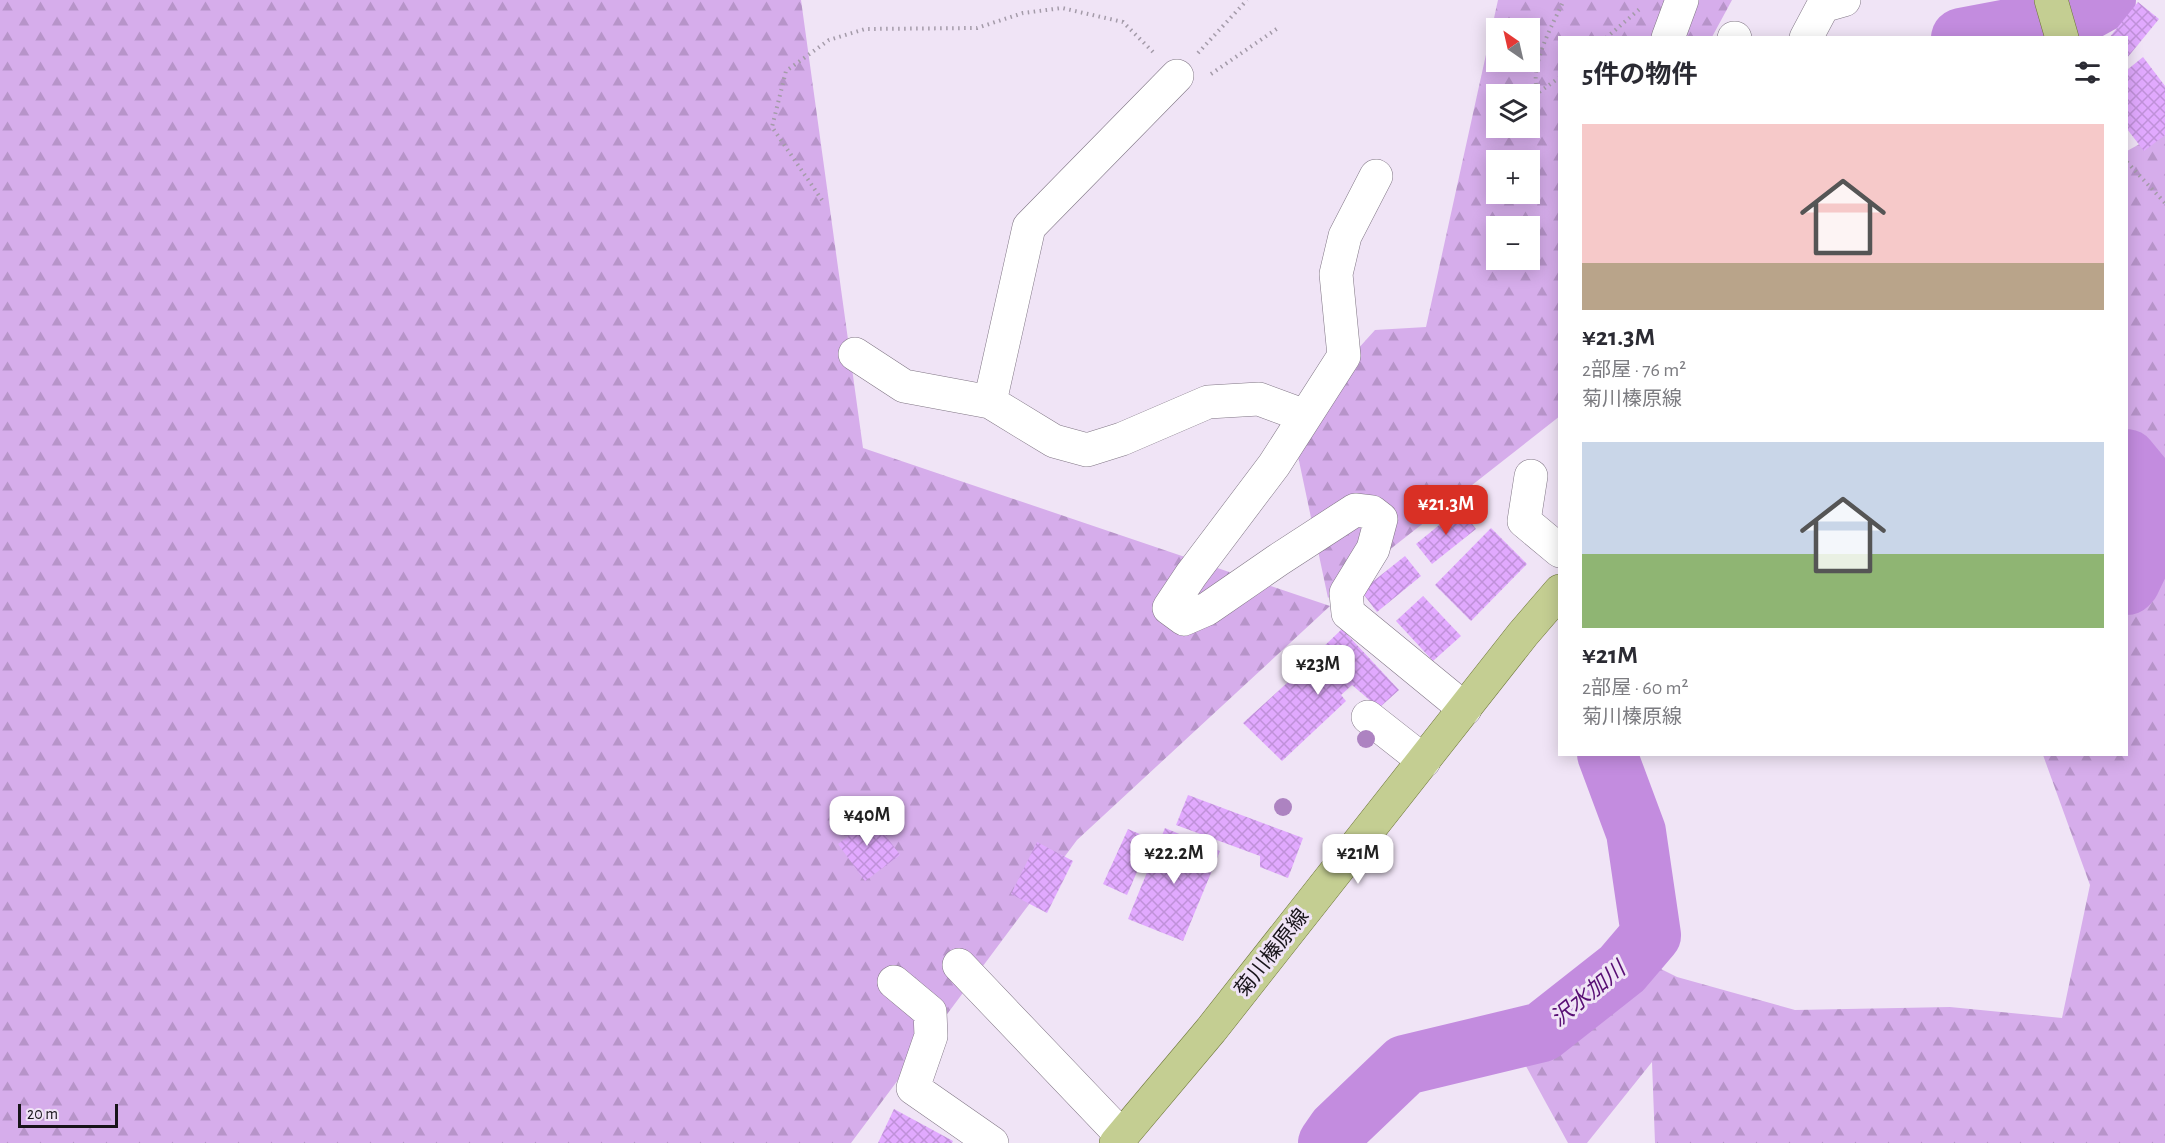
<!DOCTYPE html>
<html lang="ja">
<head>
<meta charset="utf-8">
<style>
	:root { --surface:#fff; --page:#f2f2f3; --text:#2b2b33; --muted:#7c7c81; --accent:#d93025 }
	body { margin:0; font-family:"Alegreya Sans","Noto Sans JP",sans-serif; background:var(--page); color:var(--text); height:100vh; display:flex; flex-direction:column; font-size:22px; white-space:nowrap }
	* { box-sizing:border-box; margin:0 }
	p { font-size:20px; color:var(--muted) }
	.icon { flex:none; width:33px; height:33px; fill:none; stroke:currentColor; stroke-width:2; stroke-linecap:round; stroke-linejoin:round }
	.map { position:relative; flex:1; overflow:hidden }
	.side { position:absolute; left:1558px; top:36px; width:570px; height:720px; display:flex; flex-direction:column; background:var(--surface); border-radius:0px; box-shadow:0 3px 15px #0003 }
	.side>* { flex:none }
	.needle { width:39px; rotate:326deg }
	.buttons { position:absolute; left:1486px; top:18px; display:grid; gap:12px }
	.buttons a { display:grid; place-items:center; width:54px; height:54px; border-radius:0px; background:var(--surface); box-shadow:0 3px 15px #0003; font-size:30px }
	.scale { position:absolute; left:18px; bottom:15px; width:100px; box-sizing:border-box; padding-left:6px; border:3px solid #18141a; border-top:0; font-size:16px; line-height:21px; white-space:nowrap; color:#18141a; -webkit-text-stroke:4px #f0e4f6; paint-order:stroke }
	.price { position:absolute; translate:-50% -51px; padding:0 14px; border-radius:12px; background:#fff; color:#222; font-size:20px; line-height:39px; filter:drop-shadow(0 2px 3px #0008) }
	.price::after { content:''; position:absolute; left:50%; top:36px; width:18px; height:14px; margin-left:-9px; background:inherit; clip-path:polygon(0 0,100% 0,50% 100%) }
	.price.selected { background:var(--accent); color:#fff }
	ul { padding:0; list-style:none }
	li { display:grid; align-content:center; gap:12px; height:318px; padding:0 24px }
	li span { display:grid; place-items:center; height:186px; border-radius:0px; color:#555 }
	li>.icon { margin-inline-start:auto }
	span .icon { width:108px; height:108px; fill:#fffc; stroke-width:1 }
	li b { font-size:26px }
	h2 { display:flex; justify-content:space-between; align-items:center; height:72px; padding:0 24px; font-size:26px }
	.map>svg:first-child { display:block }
	.forest { fill:url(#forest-firs); fill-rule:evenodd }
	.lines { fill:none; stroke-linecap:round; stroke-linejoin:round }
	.river { stroke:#c38cdf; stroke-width:60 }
	.building { fill:url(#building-cross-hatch) }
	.minor-casing { stroke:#807685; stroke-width:34 }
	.major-casing { stroke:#6e7739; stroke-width:34 }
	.path { stroke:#a49ba9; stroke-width:4; stroke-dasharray:1.5 4.5; stroke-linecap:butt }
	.minor { stroke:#fff; stroke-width:33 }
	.major { stroke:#c4ce92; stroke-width:33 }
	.tree { fill:#ad83c1 }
	.labels { text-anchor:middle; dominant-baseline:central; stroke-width:6; stroke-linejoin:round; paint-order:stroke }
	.street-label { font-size:21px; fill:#18141a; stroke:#f0e4f6 }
	.water-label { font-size:22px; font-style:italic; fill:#580f74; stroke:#f0e4f6 }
</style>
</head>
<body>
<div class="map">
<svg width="2165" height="1143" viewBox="0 0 2165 1143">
	<defs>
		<pattern id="forest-firs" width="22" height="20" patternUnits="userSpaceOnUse" patternTransform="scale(1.5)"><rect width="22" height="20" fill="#d6adeb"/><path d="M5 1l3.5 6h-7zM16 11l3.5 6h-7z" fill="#b794c9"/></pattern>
		<pattern id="building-cross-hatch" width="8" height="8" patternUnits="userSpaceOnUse" patternTransform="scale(1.5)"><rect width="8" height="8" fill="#e1a9fe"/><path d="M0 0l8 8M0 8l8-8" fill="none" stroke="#c091d9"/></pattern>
	</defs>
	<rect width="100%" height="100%" fill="#f0e4f6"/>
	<path class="forest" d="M0,0H801L863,448L1330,606L1077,840L851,1143H0Z
		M1498,0H1732L1712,37L1560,38V416L1328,598L1291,423L1375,330L1426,327ZM1497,28H1530V62H1497ZM1497,94H1530V128H1497ZM1497,160H1530V194H1497ZM1497,226H1530V260H1497Z
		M2165,130V1143H1655L1652,1062L1587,1143H1568L1504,1026L1615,946L1677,977L1795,1010L1950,1007L2062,1018L2090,885L2043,755L2127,754V151Z"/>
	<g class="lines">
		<path class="river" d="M1961,38L2077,16L2106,0
			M2127,459L2141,476L2153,534L2130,582L2127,585
			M1328,1143L1337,1130L1405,1065L1542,1032L1622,969L1651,935L1636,832L1607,754"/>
	</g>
	<path class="building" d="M2138,2L2159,19L2127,58V38H2109Z
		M2143,57L2165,86V135L2144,151L2127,129V70Z
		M1460,508L1476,529L1432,564L1416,544Z
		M1491,528L1527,564L1471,621L1435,585Z
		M1405,556L1421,576L1377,612L1361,591Z
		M1423,596L1461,636L1433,661L1396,621Z
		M1342,629L1399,690L1379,708L1352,685L1341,695L1346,701L1282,761L1243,723L1309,663L1318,672L1328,662L1318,652Z
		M1188,795L1303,838L1288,878L1260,867V856L1176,825Z
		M855,814L863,824L872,817L900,855L865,881L838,844L850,835L841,823Z
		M1165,828L1220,851L1183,941L1128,919Z
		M1128,829L1151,839L1127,895L1103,884Z
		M1037,842L1073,861L1047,913L1011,894Z
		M894,1109L953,1141L952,1143H878Z"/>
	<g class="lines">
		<g class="minor-casing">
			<path id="minor" d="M1668,38L1682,0
				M1734,38H1735
				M1806,38L1823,6L1844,0
				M1177,76L1029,227L990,402L1054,441L1087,450L1122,439L1208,402L1259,399L1305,416
				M1376,176L1345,236L1336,274L1344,356L1274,465L1191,575L1169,608L1184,619L1207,609L1278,560L1355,510L1372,512L1381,519L1373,549L1346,593L1348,613L1465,709
				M855,354L904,386L990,402
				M1531,476L1524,521L1560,551
				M1368,717L1424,761
				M959,965L1122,1136
				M894,982L930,1012L931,1036L913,1088L992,1143"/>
		</g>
		<g class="major-casing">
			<path id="major" d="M2051,0L2062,38
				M1116,1143L1211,1030L1523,634L1560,591"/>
		</g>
		<path class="path" d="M1606,38L1642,7
			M1198,53L1247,0
			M1211,74L1278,28
			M1560,77L1538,93C1528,67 1553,24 1564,0
			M2127,162L2165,203
			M822,200L772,127L786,71L829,40L865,29L977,28L1023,13L1062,8L1123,22L1154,53"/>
		<use href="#minor" class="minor"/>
		<use href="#major" class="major"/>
	</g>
	<g class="tree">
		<circle cx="1366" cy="739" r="9"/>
		<circle cx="1283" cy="807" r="9"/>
	</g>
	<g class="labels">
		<g class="street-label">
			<text transform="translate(1272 953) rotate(-52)">菊川榛原線</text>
		</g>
		<g class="water-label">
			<text transform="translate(1588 994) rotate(-39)">沢水加川</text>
		</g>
	</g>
</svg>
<div class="buttons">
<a><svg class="needle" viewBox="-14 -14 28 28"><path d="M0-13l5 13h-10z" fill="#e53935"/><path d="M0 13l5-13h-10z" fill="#7c7c81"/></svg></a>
<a><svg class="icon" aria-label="layers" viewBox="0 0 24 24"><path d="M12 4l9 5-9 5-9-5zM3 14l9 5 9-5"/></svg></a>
<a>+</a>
<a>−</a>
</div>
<div class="scale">20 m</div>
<b class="price selected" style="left:1446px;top:536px">¥21.3M</b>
<b class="price" style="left:1318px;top:696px">¥23M</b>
<b class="price" style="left:867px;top:847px">¥40M</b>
<b class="price" style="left:1174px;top:885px">¥22.2M</b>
<b class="price" style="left:1358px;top:885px">¥21M</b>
<section class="side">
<h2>5件の物件<svg class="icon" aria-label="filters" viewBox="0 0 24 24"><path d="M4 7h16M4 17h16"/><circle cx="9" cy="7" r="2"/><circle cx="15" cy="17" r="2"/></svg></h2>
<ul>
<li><span style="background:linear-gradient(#f6c9c9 75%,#b9a48a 0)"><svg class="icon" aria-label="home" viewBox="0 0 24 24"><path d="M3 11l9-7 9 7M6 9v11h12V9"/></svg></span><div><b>¥21.3M</b><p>2部屋 · 76 m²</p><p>菊川榛原線</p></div></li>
<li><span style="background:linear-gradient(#c9d6e8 60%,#8fb573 0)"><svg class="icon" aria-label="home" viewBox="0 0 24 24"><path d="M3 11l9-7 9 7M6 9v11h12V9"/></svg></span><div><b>¥21M</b><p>2部屋 · 60 m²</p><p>菊川榛原線</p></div></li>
</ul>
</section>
</div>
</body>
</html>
